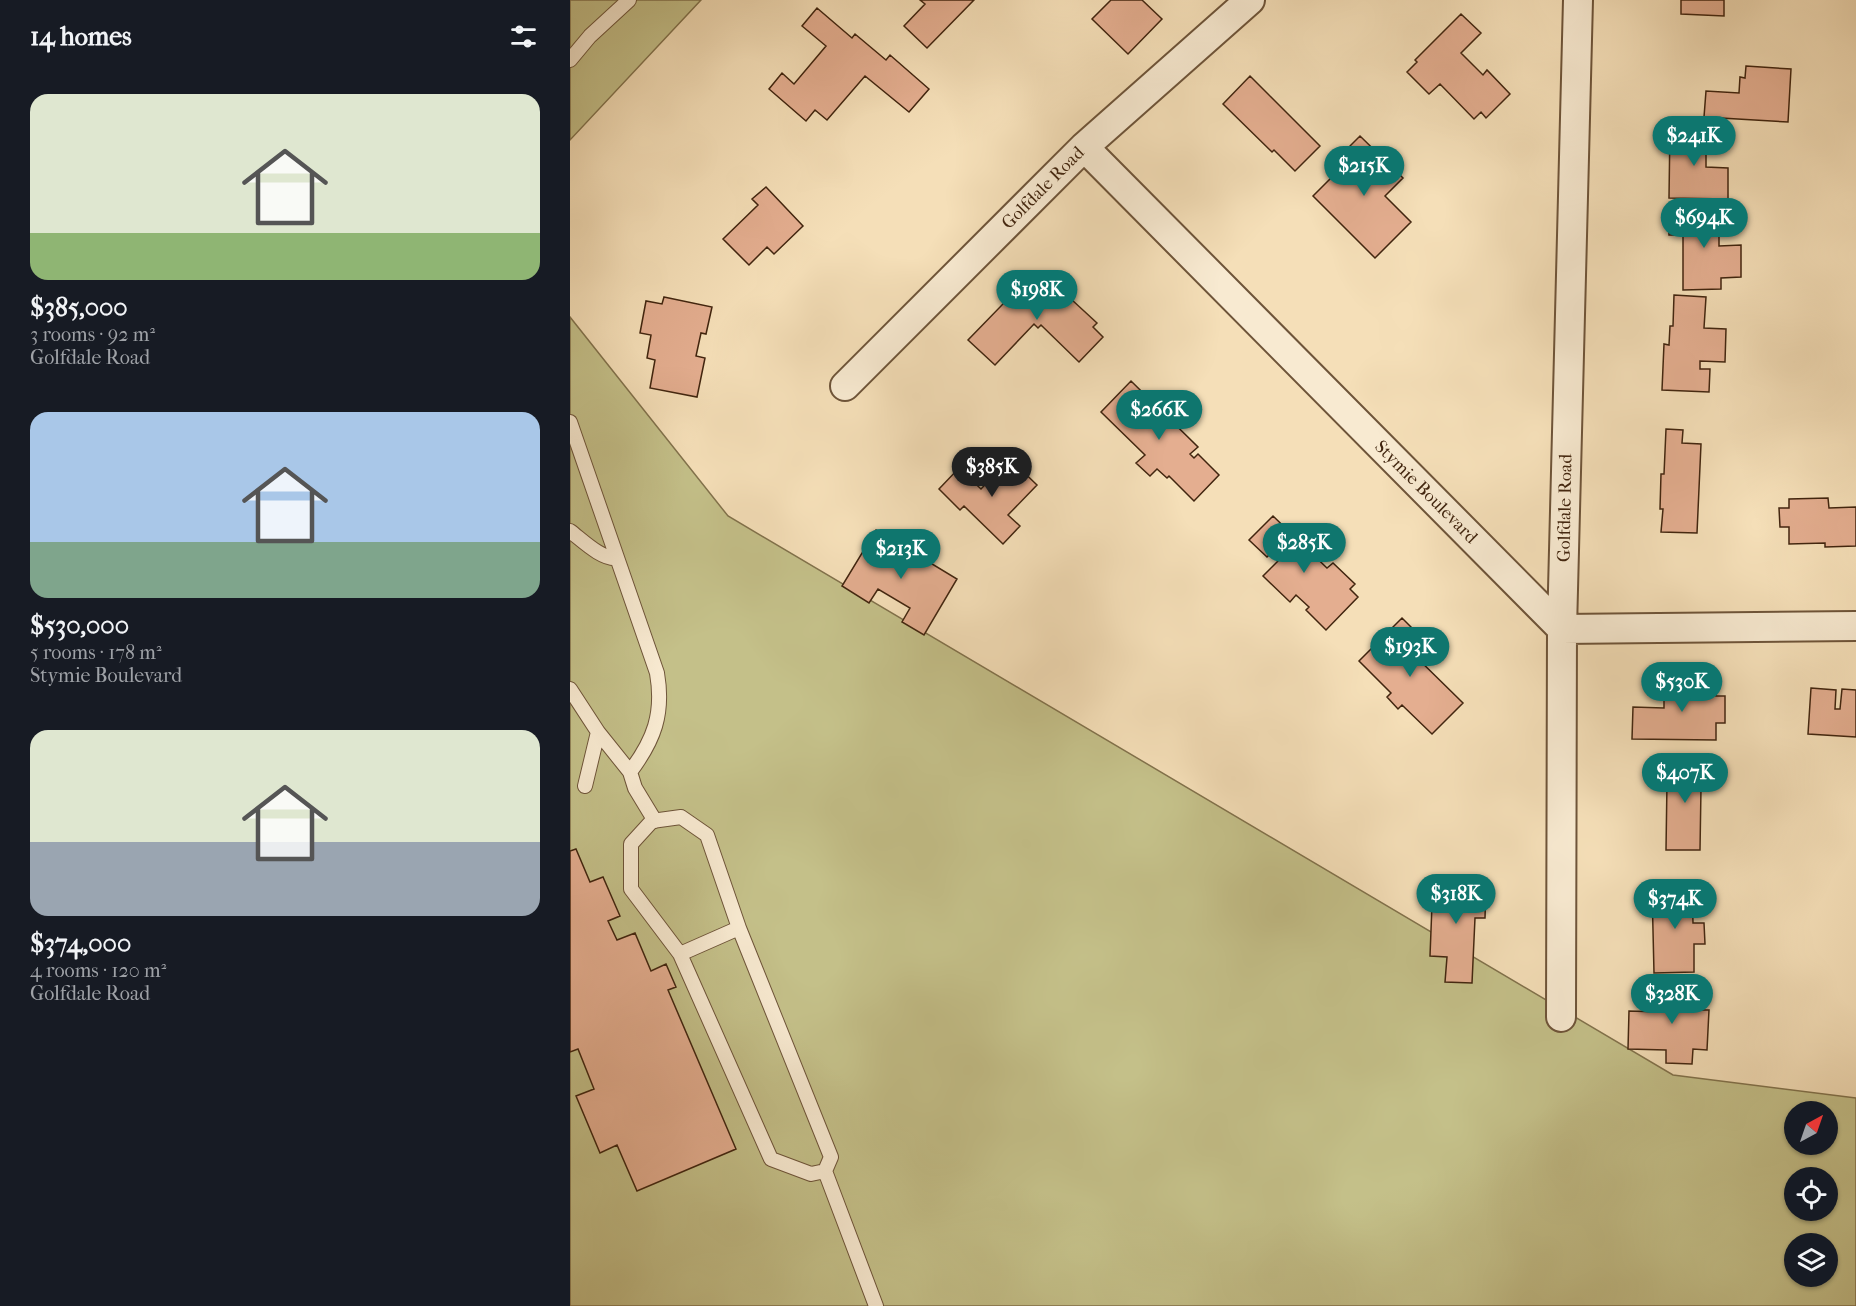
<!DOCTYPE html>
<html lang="en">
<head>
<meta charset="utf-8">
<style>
	:root { --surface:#171b24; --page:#20242c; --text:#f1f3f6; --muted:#9ea1a6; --accent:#0f766e }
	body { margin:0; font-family:"IM FELL French Canon",serif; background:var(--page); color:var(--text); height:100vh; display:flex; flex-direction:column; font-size:22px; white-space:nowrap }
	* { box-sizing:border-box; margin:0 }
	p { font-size:20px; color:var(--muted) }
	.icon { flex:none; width:33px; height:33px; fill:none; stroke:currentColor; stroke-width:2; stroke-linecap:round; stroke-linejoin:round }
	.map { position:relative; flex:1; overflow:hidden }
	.drawer { display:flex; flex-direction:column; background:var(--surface); width:570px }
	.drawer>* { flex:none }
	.needle { width:39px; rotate:40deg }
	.buttons { position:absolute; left:1214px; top:1101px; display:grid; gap:12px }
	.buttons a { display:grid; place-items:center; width:54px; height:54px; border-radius:50%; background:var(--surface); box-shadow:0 2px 4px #0004; font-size:30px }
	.price { position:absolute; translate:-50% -51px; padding:0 14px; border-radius:21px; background:var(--accent); color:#fff; font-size:20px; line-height:39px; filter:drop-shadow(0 2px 3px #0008) }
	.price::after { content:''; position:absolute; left:50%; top:36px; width:18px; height:14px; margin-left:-9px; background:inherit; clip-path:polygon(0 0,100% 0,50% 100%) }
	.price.current { background:#222; color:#fff }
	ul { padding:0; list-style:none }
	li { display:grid; align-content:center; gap:12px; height:318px; padding:0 30px }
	li span { display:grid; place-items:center; height:186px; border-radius:18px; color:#555 }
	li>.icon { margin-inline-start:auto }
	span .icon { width:108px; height:108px; fill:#fffc; stroke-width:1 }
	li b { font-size:26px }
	h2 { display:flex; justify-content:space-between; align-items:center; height:72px; padding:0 30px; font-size:26px }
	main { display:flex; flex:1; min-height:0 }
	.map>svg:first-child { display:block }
	.green { fill:#c4c089; stroke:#82724c; stroke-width:1.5; fill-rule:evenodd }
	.building { fill:#e4ae90; stroke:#41250f; stroke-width:1.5 }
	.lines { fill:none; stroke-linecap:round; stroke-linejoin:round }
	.service-casing { stroke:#6e5439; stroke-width:16 }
	.minor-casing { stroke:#6e5439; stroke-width:32 }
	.service { stroke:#f8ead1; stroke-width:14 }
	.minor { stroke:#f8ead1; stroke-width:28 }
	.labels { text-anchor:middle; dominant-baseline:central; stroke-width:5; stroke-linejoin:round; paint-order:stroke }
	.street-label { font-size:18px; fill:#41250f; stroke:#f8ead1 }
</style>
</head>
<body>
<main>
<section class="drawer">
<h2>14 homes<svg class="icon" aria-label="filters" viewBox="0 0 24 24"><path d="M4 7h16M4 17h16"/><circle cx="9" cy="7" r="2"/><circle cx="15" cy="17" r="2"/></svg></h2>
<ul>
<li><span style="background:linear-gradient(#dfe7d0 75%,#8fb573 0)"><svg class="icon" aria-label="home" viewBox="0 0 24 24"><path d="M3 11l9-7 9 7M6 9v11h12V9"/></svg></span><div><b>$385,000</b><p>3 rooms · 92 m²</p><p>Golfdale Road</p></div></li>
<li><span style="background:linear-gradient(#a9c7e8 70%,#7fa58c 0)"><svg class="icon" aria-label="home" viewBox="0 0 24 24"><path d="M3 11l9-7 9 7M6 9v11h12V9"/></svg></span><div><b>$530,000</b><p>5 rooms · 178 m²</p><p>Stymie Boulevard</p></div></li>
<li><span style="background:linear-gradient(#dfe7d0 60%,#9aa5b1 0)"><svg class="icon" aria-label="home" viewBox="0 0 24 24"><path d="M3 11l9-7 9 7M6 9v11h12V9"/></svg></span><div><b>$374,000</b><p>4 rooms · 120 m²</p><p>Golfdale Road</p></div></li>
</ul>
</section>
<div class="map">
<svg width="1286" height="1306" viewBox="0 0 1286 1306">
	<rect width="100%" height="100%" fill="#f5dfb8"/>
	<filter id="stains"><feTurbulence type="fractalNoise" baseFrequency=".00333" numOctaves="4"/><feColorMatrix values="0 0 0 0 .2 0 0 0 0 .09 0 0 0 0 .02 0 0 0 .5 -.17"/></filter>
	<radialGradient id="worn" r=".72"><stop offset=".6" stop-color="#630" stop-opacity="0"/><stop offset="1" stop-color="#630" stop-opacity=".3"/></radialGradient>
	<path class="green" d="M0,0H131L0,140Z
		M0,317L158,516L1103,1075L1286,1098V1306H0ZM1224,1112H1257V1144H1224ZM1224,1178H1257V1210H1224ZM1224,1244H1257V1276H1224Z"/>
	<path class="building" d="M350,0H404L357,48L334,26L355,4Z
		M541,0H572L592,19L558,54L522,19Z
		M1111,0H1154V16L1111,14Z
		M247,8L282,38L285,34L316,60L320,55L359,89L339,112L295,76L257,120L245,110L236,121L199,89L212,73L224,84L256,46L232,26Z
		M891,14L911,33L891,53L913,75L917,70L940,94L916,118L911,112L904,119L870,84L859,94L837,72L847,62L845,60Z
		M1176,66L1221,69L1218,122L1134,117L1136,91L1169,93L1170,77L1175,78Z
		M680,76L750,146L725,171L704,150L702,152L653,104Z
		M1100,127H1136V167L1158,168V199L1099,198Z
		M790,136L833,178L815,196L841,222L805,258L743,196L769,170L763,163Z
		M196,187L233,226L204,254L197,247L179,265L153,239L188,205L182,199Z
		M1098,209H1149V246L1171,245V277L1151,278V289L1113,290V235H1099Z
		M465,271L486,291L489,288L527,323L523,327L533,337L509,362L471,325L468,328L464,324L425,365L398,340Z
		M1104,295L1136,297L1134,328L1156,329L1155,362L1130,361V369H1140L1139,392L1092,390L1094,344L1099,345L1100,326H1103Z
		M94,297L142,307L136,334L131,333L126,356L135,358L127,397L80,388L85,360L77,358L81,335L70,333L76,301L92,304Z
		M561,381L628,447L620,454L624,458L628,454L649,475L624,501L599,476L597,478L587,469L580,476L566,463L575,455L531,412Z
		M1096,429L1113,430L1112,443L1131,444L1127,533L1091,532L1093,509H1090L1091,474H1094Z
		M440,459L467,485L438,515L450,526L433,544L394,506L390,510L369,489L389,468L411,489Z
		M1258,498L1259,508L1286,507V546L1255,547V543L1219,544V527H1210L1209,508H1219V499Z
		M703,516L757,568L763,563L785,584L780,589L788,597L756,630L736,610L739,607L726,595L720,602L693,576L708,561L701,553L697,557L679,540Z
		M306,530L387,579L354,635L332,622L340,608L308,589L299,603L272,586Z
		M832,618L850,636L838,649L893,703L862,734L832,705L828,709L817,697L821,693L789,661Z
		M1094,681H1146V696H1155V723H1146V740L1062,739L1063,707L1094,708Z
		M1241,688L1266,690L1265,709H1270L1272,689L1286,690V737L1238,734Z
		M1103,758H1136L1135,788H1131L1130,850H1096L1097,782H1102Z
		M6,849L20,882L33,877L50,916L38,921L47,940L65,933L81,971L96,964L106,987L98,990L166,1149L67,1191L47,1145L30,1153L6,1096L24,1089L8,1049L0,1052V851Z
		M863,879L916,882L915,918H905L902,983L875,982L877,957L860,956Z
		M1122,887L1123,923H1134L1135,944H1124V972L1084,973L1082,888Z
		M1092,984L1129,985L1128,1010H1139L1137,1050L1123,1049L1122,1064L1096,1063V1050L1058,1049L1059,1011L1091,1012Z"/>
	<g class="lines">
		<g class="service-casing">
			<path id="service" d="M0,60L20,36L59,0
				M0,422L87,673C94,714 84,740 60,772L65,788L85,821
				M0,531C12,540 32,560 47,558
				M0,689L28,732
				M15,786L28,732L60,772
				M110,954L61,889V844L82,821L111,817L137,835L169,928
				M255,1171L241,1174L201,1159L110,954L169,928L261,1157L255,1171L306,1306"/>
		</g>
		<g class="minor-casing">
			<path id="minor" d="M514,147L992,629L1286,626
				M275,386L514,147L680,0
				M991,1017L992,629L1008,0"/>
		</g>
		<use href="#service" class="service"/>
		<use href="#minor" class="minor"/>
	</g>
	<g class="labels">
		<g class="street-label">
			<text transform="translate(473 188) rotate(-45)">Golfdale Road</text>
			<text transform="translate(856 492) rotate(45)">Stymie Boulevard</text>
			<text transform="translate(995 508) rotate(-89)">Golfdale Road</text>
		</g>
	</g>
	<rect width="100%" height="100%" filter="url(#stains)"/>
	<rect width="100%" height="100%" fill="url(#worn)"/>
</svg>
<div class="buttons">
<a><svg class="needle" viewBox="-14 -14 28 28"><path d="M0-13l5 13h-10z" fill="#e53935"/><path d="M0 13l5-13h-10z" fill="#9ea1a6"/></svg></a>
<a><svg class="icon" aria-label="locate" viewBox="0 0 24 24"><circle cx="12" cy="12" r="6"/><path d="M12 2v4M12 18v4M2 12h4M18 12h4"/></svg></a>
<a><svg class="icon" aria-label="layers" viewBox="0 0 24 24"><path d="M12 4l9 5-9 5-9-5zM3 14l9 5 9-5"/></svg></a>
</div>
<b class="price" style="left:1124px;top:167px">$241K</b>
<b class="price" style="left:794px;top:197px">$215K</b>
<b class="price" style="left:1134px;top:249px">$694K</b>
<b class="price" style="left:467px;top:321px">$198K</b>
<b class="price" style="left:589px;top:441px">$266K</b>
<b class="price current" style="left:422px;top:498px">$385K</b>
<b class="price" style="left:734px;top:574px">$285K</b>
<b class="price" style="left:331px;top:580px">$213K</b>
<b class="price" style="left:840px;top:678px">$193K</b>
<b class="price" style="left:1112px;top:713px">$530K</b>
<b class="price" style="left:1115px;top:804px">$407K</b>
<b class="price" style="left:886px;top:925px">$318K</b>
<b class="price" style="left:1105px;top:930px">$374K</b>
<b class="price" style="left:1102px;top:1025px">$328K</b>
</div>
</main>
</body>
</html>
